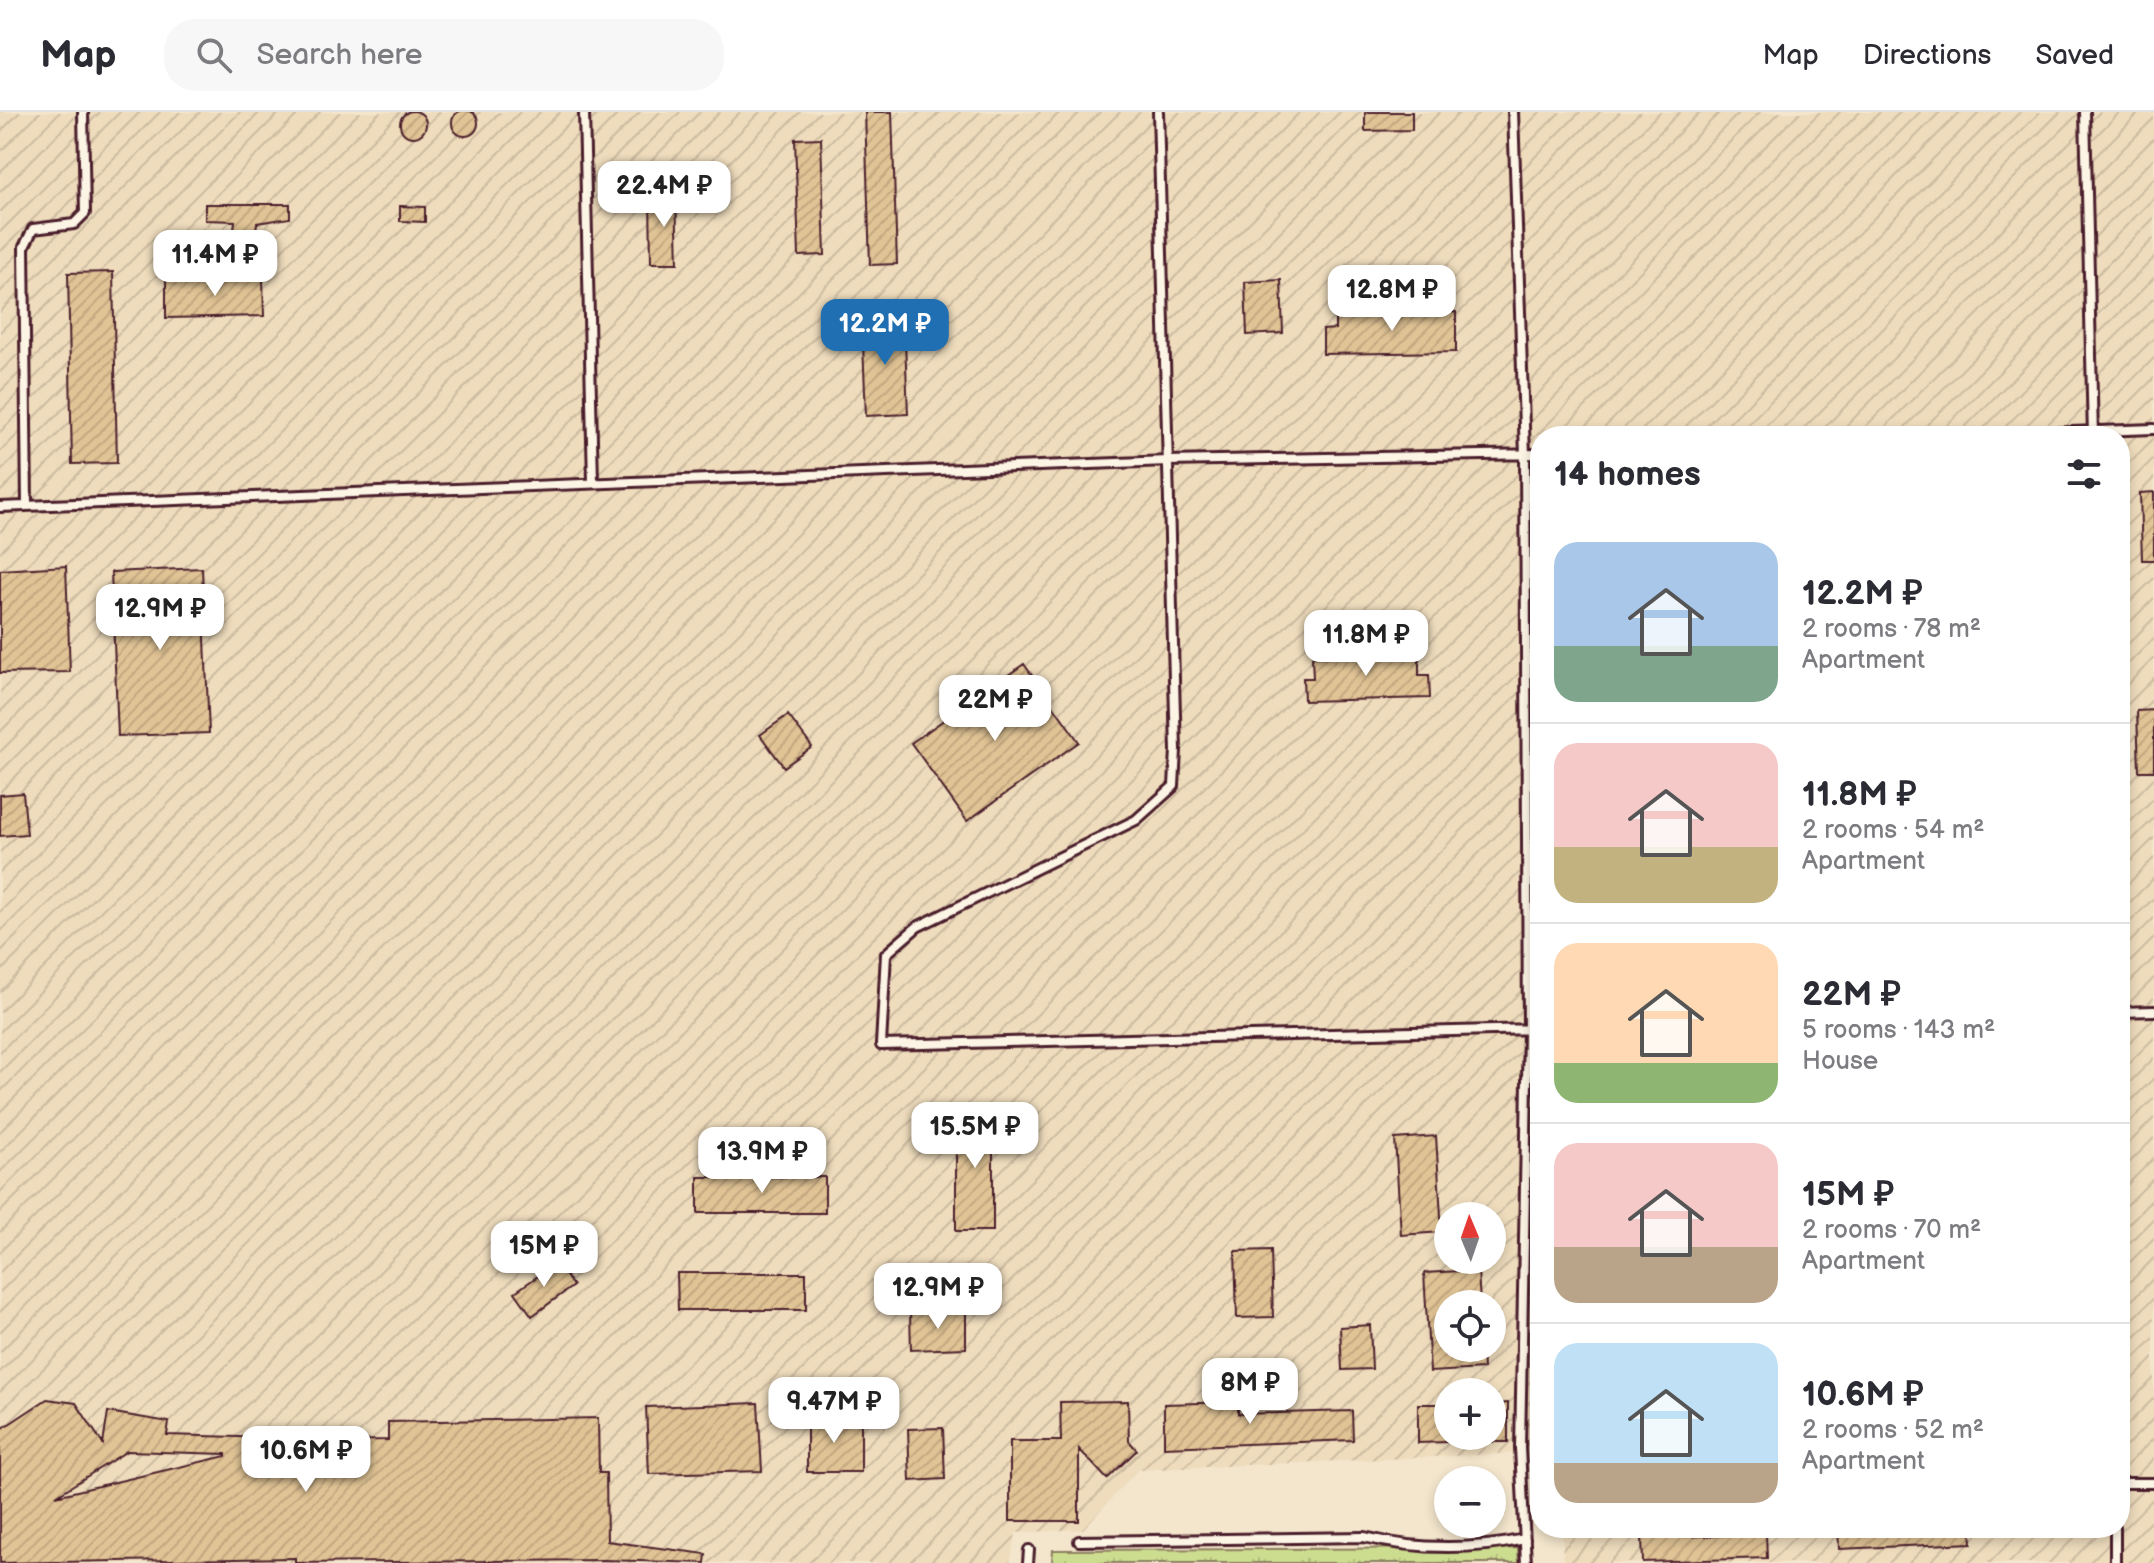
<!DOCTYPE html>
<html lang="en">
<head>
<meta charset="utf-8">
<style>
	:root { --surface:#fff; --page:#f7f7f7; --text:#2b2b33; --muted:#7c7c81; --line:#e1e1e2; --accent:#1f6fb2 }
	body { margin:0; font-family:"Balsamiq Sans",sans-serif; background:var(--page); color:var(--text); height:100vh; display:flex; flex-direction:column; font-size:30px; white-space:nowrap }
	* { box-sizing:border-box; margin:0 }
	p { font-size:26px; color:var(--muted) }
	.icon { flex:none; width:44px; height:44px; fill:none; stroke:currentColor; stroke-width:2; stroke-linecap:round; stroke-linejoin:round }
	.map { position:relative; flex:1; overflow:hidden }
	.panel { position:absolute; left:1530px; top:314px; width:600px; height:1112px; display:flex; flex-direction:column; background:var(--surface); border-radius:32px; box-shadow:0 4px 12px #0003 }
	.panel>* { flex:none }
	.needle { width:52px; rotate:358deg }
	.buttons { position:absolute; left:1434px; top:1090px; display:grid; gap:16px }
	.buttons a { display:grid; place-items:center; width:72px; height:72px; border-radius:50%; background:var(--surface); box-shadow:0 4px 12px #0003; font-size:40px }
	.price { position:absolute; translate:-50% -68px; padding:0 18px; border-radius:16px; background:#fff; color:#222; font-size:26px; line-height:52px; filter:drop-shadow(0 2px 4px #0008) }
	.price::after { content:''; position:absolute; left:50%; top:48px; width:24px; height:18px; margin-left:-12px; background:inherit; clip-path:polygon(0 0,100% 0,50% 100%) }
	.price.selected { background:var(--accent); color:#fff }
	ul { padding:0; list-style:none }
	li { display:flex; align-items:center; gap:24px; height:200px; padding:0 24px }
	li+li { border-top:2px solid var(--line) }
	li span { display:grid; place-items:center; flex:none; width:224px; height:160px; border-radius:24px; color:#555 }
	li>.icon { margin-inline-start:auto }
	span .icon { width:96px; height:96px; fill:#fffc; stroke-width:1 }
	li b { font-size:34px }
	h2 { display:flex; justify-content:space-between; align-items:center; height:96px; padding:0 24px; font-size:34px }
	header { display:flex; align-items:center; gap:48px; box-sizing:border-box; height:112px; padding:0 40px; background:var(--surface); border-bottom:2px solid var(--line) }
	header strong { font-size:38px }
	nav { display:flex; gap:44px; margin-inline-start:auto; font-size:28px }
	.search { width:560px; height:72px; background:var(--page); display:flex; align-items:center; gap:20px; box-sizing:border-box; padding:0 28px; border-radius:32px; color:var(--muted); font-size:30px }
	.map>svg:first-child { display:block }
	.industrial { fill:url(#industrial-furrows); fill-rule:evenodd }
	.park { fill:url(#park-tufts); stroke:#8c7e5e; stroke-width:2 }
	.building { fill:url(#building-hatch); stroke:#4a1f2b; stroke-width:2; fill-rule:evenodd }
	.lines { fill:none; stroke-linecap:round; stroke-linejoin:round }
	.lane-casing { stroke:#4a1f2b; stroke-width:14 }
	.lane { stroke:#fcf5e5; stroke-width:8 }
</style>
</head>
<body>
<header>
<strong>Map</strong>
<div class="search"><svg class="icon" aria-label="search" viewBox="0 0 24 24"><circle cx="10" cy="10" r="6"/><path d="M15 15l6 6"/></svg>Search here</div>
<nav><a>Map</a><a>Directions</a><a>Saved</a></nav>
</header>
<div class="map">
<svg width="2154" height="1451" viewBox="0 0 2154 1451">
	<defs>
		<pattern id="industrial-furrows" width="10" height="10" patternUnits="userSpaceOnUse" patternTransform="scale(2)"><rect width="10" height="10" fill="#eedcbc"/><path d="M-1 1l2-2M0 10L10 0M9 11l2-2" fill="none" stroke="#cebca2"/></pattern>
		<pattern id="park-tufts" width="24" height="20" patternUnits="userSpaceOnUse" patternTransform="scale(2)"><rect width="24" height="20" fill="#cddd90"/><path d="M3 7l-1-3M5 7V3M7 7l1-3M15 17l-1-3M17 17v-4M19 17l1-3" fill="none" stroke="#b2bd7c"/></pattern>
		<pattern id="building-hatch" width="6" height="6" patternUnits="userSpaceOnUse" patternTransform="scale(2)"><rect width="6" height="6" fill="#e1c495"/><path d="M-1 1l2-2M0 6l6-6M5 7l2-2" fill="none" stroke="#c3a881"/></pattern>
	</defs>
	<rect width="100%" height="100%" fill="#f4e6cd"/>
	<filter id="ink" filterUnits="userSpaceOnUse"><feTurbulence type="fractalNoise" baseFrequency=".0125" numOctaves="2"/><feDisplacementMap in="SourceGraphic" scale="16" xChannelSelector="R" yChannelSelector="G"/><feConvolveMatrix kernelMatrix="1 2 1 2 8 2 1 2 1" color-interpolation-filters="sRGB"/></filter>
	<g filter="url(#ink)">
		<path class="industrial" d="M0,0H2154V1451H1563L1562,1416H2120V324H1540V1340L1138,1358L1083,1417L1016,1421L1010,1451H0ZM1448,1104H1492V1148H1448ZM1448,1192H1492V1236H1448ZM1448,1280H1492V1324H1448Z"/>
		<path class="park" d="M1518,1436L1519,1451H1052L1053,1438Z"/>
		<path class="building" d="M452 11a13 13 0 1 1 26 0a13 13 0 1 1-26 0Z
			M400 12a13 13 0 1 1 26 0a13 13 0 1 1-26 0Z
			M865,0H892L897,152L870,153Z
			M1365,0H1412V18L1365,19Z
			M821,26L825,143L799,144L795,27Z
			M650,83H676L678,151H651Z
			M205,92H290V106L257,111L256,118L234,117L235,109L205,108Z
			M400,94L425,95V110L400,109Z
			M113,160L117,351L72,352L68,161Z
			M263,166L264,204L166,206V168Z
			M1281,168L1283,221L1247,223L1245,170Z
			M1456,200V240L1323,242V218L1335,217V202Z
			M904,206L908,302L866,304L862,208Z
			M2154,380V448H2142L2140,381Z
			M66,454L70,560L0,561V458Z
			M202,456L209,621L118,624L111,460Z
			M1419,542V563H1429L1430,586L1304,589L1303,566H1313L1312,545Z
			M1024,552L1079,630L967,709L911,631Z
			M2154,598V659H2139L2137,599Z
			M788,603L812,635L784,655L760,623Z
			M23,681L27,722L0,724V683Z
			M993,996V1119H956V997Z
			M1436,1024L1442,1120L1401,1123L1395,1027Z
			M698,1065H825V1101H698Z
			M1271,1138L1273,1205L1237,1206L1235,1139Z
			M557,1151L573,1174L532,1204L515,1180Z
			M1478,1158L1480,1192H1448V1236H1482L1483,1257L1430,1260L1424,1161Z
			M677,1161H806V1198H678Z
			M966,1200V1236L911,1238L910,1201Z
			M1370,1213L1372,1257L1342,1258L1340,1215Z
			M47,1287L76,1291L103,1332L108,1300L169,1310L167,1323L276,1326V1330L388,1328V1310L598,1306L599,1361H606L607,1429L706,1442L705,1451L604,1448L295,1451V1446L0,1451V1318ZM127,1339L226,1342V1344L56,1384Z
			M1128,1289L1129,1329L1137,1338L1107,1367L1079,1337V1409H1010V1329H1061L1060,1290Z
			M1238,1290V1302L1352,1299L1353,1328L1164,1335V1292Z
			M758,1291L762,1359L649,1362L646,1295Z
			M1508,1291V1330H1492V1292Z
			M1418,1292H1448V1330L1418,1331Z
			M807,1306H861V1360H807Z
			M943,1316L945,1367L910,1369L908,1317Z
			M1838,1416H1971L1972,1431L1839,1437Z
			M1766,1422L1767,1446L1643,1450L1642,1426Z"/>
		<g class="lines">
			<g class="lane-casing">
				<path id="lane" d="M584,0L593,369
					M1158,0L1176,638L1174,674L1136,708L917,815L886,842L881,933L1540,917
					M1513,0L1525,343L1528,918L1520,1336L1526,1451
					M2085,0L2093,324
					M1961,324L2154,317
					M27,393L24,135L33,117L74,112L85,101L83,0
					M0,395L1168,349L1540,342
					M2120,900L2154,899
					M2120,1371H2154
					M1079,1429L1364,1425C1417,1438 1472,1438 1525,1427
					M1028,1451L1029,1438
					M2115,1451V1416"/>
			</g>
			<use href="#lane" class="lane"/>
		</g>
	</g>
</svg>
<div class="buttons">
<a><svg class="needle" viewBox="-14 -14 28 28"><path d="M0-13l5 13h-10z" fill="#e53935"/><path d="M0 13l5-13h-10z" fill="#7c7c81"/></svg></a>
<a><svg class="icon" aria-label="locate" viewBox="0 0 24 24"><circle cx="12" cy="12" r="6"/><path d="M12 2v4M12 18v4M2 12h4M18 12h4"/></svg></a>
<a>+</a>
<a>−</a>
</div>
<b class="price" style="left:664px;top:117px">22.4M ₽</b>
<b class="price" style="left:215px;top:186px">11.4M ₽</b>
<b class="price" style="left:1392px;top:221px">12.8M ₽</b>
<b class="price selected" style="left:885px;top:255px">12.2M ₽</b>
<b class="price" style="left:160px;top:540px">12.9M ₽</b>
<b class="price" style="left:1366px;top:566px">11.8M ₽</b>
<b class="price" style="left:995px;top:631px">22M ₽</b>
<b class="price" style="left:975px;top:1058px">15.5M ₽</b>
<b class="price" style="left:762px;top:1083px">13.9M ₽</b>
<b class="price" style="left:544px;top:1177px">15M ₽</b>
<b class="price" style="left:938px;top:1219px">12.9M ₽</b>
<b class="price" style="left:1250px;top:1314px">8M ₽</b>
<b class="price" style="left:834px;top:1333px">9.47M ₽</b>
<b class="price" style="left:306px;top:1382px">10.6M ₽</b>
<section class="panel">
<h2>14 homes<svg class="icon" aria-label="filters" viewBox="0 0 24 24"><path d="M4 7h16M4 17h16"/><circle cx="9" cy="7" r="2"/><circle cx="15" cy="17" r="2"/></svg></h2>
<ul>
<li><span style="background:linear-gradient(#a9c7e8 65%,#7fa58c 0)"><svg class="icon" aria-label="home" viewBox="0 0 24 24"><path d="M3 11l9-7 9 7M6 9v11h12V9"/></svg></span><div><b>12.2M ₽</b><p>2 rooms · 78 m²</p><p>Apartment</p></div></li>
<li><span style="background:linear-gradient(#f6c9c9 65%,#c2b280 0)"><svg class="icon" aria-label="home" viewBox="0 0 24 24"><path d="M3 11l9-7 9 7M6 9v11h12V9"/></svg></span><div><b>11.8M ₽</b><p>2 rooms · 54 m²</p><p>Apartment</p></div></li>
<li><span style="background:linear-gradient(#ffd9b3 75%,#8fb573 0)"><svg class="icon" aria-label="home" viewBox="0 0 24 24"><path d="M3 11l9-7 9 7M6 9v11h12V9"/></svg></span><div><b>22M ₽</b><p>5 rooms · 143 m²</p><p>House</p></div></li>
<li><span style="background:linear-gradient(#f6c9c9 65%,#b9a48a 0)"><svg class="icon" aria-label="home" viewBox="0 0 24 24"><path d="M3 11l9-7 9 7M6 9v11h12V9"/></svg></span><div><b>15M ₽</b><p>2 rooms · 70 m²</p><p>Apartment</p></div></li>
<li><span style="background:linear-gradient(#bfe0f5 75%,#b9a48a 0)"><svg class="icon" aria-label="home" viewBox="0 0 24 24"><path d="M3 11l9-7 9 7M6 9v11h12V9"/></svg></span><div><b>10.6M ₽</b><p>2 rooms · 52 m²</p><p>Apartment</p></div></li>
</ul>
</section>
</div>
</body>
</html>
